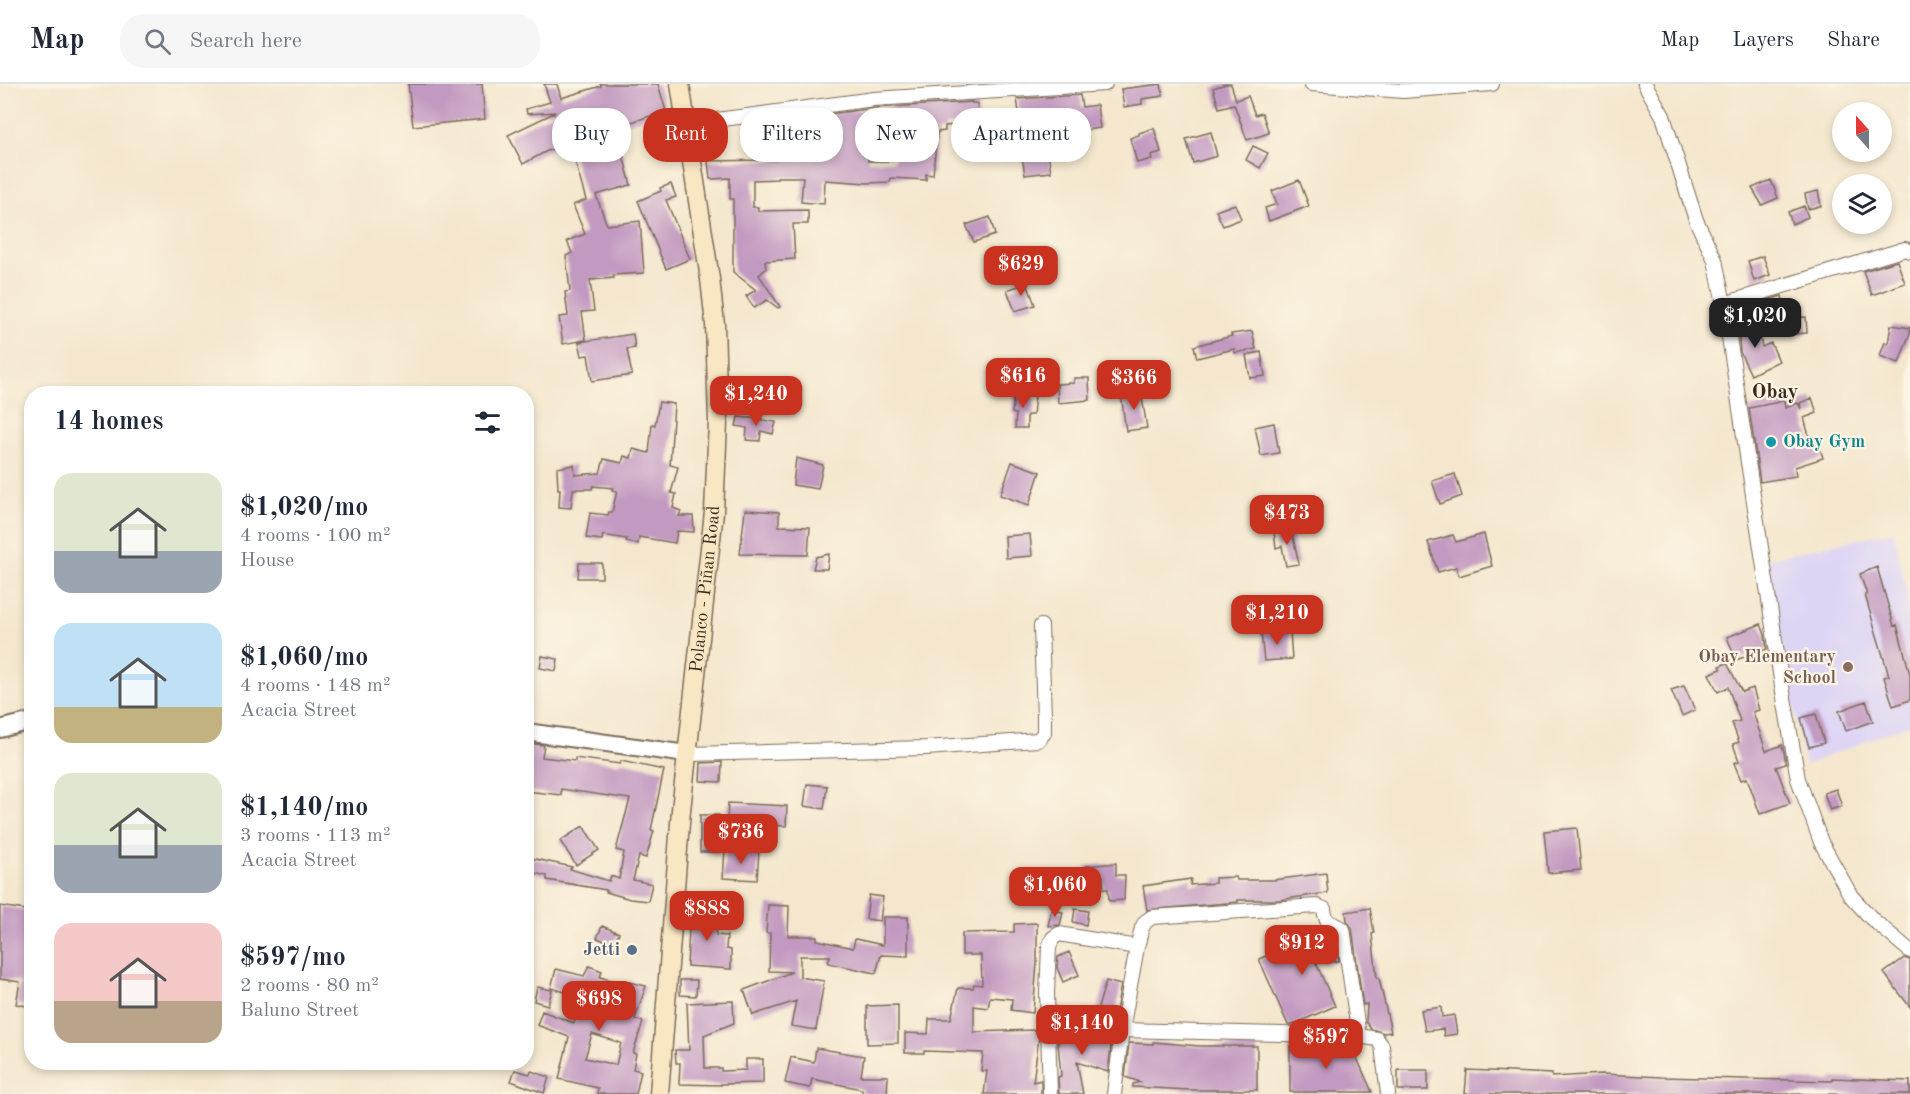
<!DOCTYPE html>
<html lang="en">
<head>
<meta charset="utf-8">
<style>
	:root { --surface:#fff; --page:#f6f6f7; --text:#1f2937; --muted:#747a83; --line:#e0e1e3; --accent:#c8321e }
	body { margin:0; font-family:"Old Standard TT",serif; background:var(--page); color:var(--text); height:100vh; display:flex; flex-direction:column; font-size:22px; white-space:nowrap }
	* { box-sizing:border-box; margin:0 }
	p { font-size:20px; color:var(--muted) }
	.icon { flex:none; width:33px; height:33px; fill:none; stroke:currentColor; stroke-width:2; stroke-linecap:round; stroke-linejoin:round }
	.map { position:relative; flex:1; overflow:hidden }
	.drawer { position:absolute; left:24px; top:302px; width:510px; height:684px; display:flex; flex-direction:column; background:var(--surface); border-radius:24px; box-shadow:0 3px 9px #0003 }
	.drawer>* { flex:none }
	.top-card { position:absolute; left:552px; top:24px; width:570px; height:54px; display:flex; gap:12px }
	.needle { width:39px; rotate:339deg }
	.controls { position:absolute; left:1832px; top:18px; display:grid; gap:12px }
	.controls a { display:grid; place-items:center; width:60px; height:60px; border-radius:50%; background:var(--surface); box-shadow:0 3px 9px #0003; font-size:30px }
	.price { position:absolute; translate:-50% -51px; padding:0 14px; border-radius:12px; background:var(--accent); color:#fff; font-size:20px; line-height:39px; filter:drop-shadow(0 2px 3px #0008) }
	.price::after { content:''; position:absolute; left:50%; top:36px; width:18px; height:14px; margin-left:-9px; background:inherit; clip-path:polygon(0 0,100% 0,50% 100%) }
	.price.active { background:#222; color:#fff }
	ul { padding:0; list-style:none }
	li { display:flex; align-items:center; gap:18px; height:150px; padding:0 30px }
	li span { display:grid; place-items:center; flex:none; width:168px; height:120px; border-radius:18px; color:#555 }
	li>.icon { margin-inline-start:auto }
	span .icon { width:72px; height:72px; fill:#fffc; stroke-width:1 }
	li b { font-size:26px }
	h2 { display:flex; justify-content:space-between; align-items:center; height:72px; padding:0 30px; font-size:26px }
	.pill { padding:0 21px; border-radius:24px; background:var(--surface); box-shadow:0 3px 9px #0003; font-size:21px; line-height:54px }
	.pill.active { background:var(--accent); color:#fff }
	header { display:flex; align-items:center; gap:36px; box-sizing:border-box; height:84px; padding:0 30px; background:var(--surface); border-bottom:2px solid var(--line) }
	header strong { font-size:28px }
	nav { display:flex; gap:33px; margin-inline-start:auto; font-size:21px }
	.search { width:420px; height:54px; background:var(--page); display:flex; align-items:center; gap:15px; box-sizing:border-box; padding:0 21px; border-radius:24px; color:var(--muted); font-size:22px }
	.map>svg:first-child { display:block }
	.built { fill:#ded5f5 }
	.building { fill:#c29ac1; fill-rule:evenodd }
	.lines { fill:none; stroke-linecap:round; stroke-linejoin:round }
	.minor-casing { stroke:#7c6c5b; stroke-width:16 }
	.tertiary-casing { stroke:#7c6c5b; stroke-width:20 }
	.secondary-casing { stroke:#7c6c5b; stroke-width:21 }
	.minor { stroke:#fff; stroke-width:14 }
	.tertiary { stroke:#fff; stroke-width:16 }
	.secondary { stroke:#f9e7c3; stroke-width:18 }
	.culture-dot { fill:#0f9aa8; stroke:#fcf5e5; stroke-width:2 }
	.education-dot { fill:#8d6e63; stroke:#fcf5e5; stroke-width:2 }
	.service-dot { fill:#5c6f8a; stroke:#fcf5e5; stroke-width:2 }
	.labels { text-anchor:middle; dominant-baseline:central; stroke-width:4.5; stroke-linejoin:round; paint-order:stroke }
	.culture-label { font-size:18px; font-weight:bold; fill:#0d838f; stroke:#fcf5e5; text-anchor:start }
	.street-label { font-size:18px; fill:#3b2a1e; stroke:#fcf5e5 }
	.education-label { font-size:18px; font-weight:bold; fill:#785e54; stroke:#fcf5e5; text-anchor:end }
	.service-label { font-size:18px; font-weight:bold; fill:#4e5e75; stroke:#fcf5e5; text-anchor:end }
	.quarter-label { font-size:21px; font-weight:bold; fill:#3b2a1e; stroke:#fcf5e5 }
</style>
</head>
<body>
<header>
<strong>Map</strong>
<div class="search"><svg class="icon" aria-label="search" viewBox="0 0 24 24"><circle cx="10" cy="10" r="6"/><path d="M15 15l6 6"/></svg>Search here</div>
<nav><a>Map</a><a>Layers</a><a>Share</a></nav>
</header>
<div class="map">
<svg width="1910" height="1010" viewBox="0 0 1910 1010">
	<rect width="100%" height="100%" fill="#fcf5e5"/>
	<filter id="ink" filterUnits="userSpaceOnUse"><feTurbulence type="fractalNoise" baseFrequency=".0167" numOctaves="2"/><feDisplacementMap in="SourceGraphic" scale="12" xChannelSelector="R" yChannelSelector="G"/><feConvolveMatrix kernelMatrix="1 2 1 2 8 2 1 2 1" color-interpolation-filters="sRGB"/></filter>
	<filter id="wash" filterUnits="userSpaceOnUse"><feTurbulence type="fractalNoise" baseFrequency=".008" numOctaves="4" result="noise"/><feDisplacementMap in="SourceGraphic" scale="24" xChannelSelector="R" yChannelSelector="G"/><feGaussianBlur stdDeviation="1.35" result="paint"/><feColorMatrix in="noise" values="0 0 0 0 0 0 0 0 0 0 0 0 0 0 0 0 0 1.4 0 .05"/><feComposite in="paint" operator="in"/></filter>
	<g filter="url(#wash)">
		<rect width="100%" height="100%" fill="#f4e7cd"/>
		<path class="built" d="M1894,447L1910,525V640L1805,681L1766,475Z"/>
		<g id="blocks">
			<path class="building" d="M408,0H482L485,35L413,42Z
				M544,0H557L561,14L601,2L600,0H658L666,27L594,50L601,72L622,67L631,101L596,111L607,141L640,137L644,189L613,191L614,194L590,196L594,227L582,228L586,256L563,260L559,233L568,232L565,208L570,207L566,172L572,169L567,157L585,150L573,121L586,116L570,60L547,67L523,80L508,51L556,28L527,30L526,25L550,18Z
				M1161,0L1163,12L1142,15V20L1124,23L1121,5Z
				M1226,0H1231L1236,16L1248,12L1255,31L1262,29L1269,49L1247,56L1234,20L1219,24L1213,4Z
				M1080,11L1082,23L1097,21L1100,44L1086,46V43L1037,49L1035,39L1021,41L1017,15Z
				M972,18V19H977L979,39L945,42V47L937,48L933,91L926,90V96L891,94L890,98L867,99L825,96L824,120L801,118L803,93H777V95L753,96V123H758V127L808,126V140H793L795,175L765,177L766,185L759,191L780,223L778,224L767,216L754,224L746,212L756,206L733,188V115H730V94L710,95L708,77L776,76L775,52L747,54L746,41L875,24ZM895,52L894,77H868V54Z
				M1154,44L1161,68L1151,71L1152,75L1137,79L1130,54L1139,51V49Z
				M1211,48L1217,72L1193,79L1186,55Z
				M1253,62L1268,69L1260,84L1246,76Z
				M1047,63L1051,88L1025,91L1021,66Z
				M1299,96L1309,122L1269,137L1265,124L1277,120L1272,107Z
				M1771,96L1778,114L1762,121L1752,104Z
				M671,100L676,113L666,116L690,175L666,185L638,117L661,107L660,104Z
				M1818,107L1821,122L1808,125L1805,110Z
				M1235,120L1241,135L1223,142L1216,127Z
				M1804,122L1808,133L1792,140L1788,128Z
				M990,133L995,151L974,158L966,141Z
				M1763,172L1770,191L1754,197L1748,177Z
				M1897,177L1905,199L1872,211L1863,187Z
				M1027,199L1035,221L1015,227L1007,206Z
				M1782,212L1785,226L1764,234V217Z
				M1806,233L1807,249L1793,250L1791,234Z
				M1758,238L1762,263L1771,259L1779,277L1751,291L1740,268L1738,242Z
				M1891,241L1910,244V249L1899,279L1880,272L1885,258L1888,260Z
				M1252,247L1256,265L1235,269L1234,265L1197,274L1194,262L1232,252L1231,250Z
				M633,250L635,264L627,265L632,291L592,297L588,271L582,272L579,258Z
				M1261,268L1265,292L1250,294L1246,271Z
				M1074,294H1089L1090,316L1058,319L1057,300L1074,299Z
				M1141,307L1147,344L1126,347L1121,310Z
				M1014,310L1035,312L1033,331H1027V344H1015L1016,330L1012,329Z
				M1812,314L1817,329L1804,334L1811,359L1818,357L1823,374L1795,383L1796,392L1760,398L1749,324L1784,317L1785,324L1798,319L1801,325L1800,319Z
				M659,318L674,320L670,381L678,383L671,409L676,410L673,424L681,427L679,432H693L694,448L677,447L675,459L639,453L638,460L626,458L627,455L603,451L602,456L586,454L590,429L608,431L609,428H612L617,407L612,406L613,404L593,402L592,405H573L571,424L559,423L560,405H558L557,384L574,381L575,391L600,389L604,375L622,379L624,372L631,374L633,365L649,369L652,340L655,341Z
				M738,333L762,335V336L776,338L773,350L761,347L760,357L746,356L747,344L736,342Z
				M1274,339L1279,369L1261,372L1255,343Z
				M796,374L823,381L818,405L793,401Z
				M1012,378L1040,388L1029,421L1000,411Z
				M1455,390L1462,412L1440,420L1432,397Z
				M745,426L779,428V442L810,443L808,471L740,470Z
				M1291,444L1299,480L1286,482L1282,462L1276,464L1274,448Z
				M1030,450L1032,472L1006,474L1005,452Z
				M1484,450L1492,482L1459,492L1456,483L1438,488L1428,458L1453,451L1456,458Z
				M829,470L827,485H813L816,473Z
				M579,479H602V494H578Z
				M1877,483L1894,542L1897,541L1910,590V616L1893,622L1884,593L1889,592L1865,511H1867L1860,490Z
				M1761,540L1765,551L1767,565L1736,576L1727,553Z
				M1290,547L1292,575L1264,577L1261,549Z
				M542,572L558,575L556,587L540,584Z
				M1727,579L1742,608L1753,604L1759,626L1753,628L1766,667L1782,661L1784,668L1786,680L1776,683L1790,719L1760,730L1747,694L1741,696L1734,679L1739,677L1733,660L1739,658L1732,639L1740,637L1728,603L1718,608L1709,590L1721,585L1720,582Z
				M1684,602L1695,626L1682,632L1671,606Z
				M1866,617L1873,637L1846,647L1839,627Z
				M1816,630L1824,659L1809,663L1801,634Z
				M526,659L544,661L542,673L575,677V674L620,680L621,677L664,686L651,746L654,747L646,774L639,772L633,796L652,800L648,817L630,815L606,808V806L547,796V792L526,787V773L572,783L570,785L609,797L611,792L619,795L624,768L616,766L630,715L561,705V711L526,707Z
				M722,678L721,698L700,697L701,679Z
				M807,700L827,702L824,725L804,722Z
				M1836,705L1842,722L1830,726L1824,709Z
				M728,719L787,722L786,742L727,739Z
				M700,731H719V768H700Z
				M583,742L599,766L576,781L560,757Z
				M1577,744L1581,786L1548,789L1544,747Z
				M725,766L759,767L757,796L723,794Z
				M1116,779V791H1125L1124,816L1109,817L1108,805H1104L1103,792L1087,794L1086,782Z
				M1326,789L1328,809L1278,816H1238V818L1147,826L1143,802L1191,795L1190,801L1215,799V794L1236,793L1237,796H1273Z
				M869,811L883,813L880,837L866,835Z
				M768,821L789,822L788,852H817V856L853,864L855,855L883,861V833H908V872L881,871L876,889L828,879L830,872H800V893L824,897L816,946L791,942L796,917L753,931L744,906L792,888L769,887L770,849H766Z
				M0,822L32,827V923L16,920L20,898L0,895Z
				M1370,824L1374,849L1372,850L1377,894H1379L1391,948L1384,949L1371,945L1366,938L1367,920L1363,921L1352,844L1347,837L1346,828Z
				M1075,825L1088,827L1086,841L1073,838Z
				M690,826L717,827L716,851L727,852L726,865L731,866V885L687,882Z
				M1051,826L1063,828L1060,841L1048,842Z
				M1037,839V879L1033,929L1011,926L1012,915L990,913L988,924L974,922V948L1036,946V949H1039V953L1033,998L1041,996V1010H984L987,987H981L983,969L924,967V969H905V949L928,950L929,935H951L958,904H973L974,900L982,901L981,871H962V849L1014,848V840Z
				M602,842L619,849L613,860L597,854Z
				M1315,846H1325L1335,850L1339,877L1316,879L1335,922L1292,941H1288L1259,875L1315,851Z
				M1069,868L1079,891L1063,898L1057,884L1058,873Z
				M1904,874L1910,876V923L1884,889Z
				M589,882L602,887L600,893L628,901L629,898L646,902L635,935L643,938L633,969L636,970L633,985L641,987L636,1010H597L598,1004L559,995L569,953L537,941L542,927L574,939L582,913L551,904L556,885L584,892ZM592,950L621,959L616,981L585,974Z
				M680,896H697L696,912L680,911Z
				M1106,897L1121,901L1115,932L1097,927Z
				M537,903L552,906L548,921L534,917Z
				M733,917L734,939L704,951L705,984H721V987L746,986V975H763V999L721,1000V1001L679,1000L680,979H676L675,966H689L687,919Z
				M898,921V959L867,960V922Z
				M1441,923L1442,933L1454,931L1457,950L1444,952L1443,945L1425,947L1421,926Z
				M1113,945L1108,988L1077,978L1083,1010H1059L1058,993L1061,992L1057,948Z
				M1153,958L1199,962H1257V1006H1190L1133,1003V1000L1140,998L1125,993L1129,959L1153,960Z
				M1290,962L1329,964V962H1348V965H1353L1372,1008H1290Z
				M816,964L864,972L861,992H888L887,1010H862V1005L812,995L810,1004L785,999L791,973L814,978Z
				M515,986L530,990L531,987L549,993L544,1009L511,997Z
				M1398,986H1428V1006H1398Z
				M1467,986L1552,990V993L1602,990L1661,993L1832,997V994L1910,997V1010H1465Z"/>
		</g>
	</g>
	<g filter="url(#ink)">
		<use href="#blocks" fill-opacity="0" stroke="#7c6c5b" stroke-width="1.5"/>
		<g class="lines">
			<g class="minor-casing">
				<path id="minor" d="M1311,0L1403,7L1492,0
					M1645,0L1663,32L1696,136L1715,176L1724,220L1782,602L1798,695L1821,758L1851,812L1872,835L1910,867
					M686,40L874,15L1105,0
					M1724,220L1905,165L1910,167
					M687,670L926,664L1038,656L1044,649V634L1041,542
					M1122,946L1359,952L1377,955L1382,962L1388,1010
					M1050,1010L1047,909L1049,862L1053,854L1059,850L1137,863
					M1114,1010L1122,946L1137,863L1142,844L1145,838L1152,833L1317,822L1324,825C1326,842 1332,837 1343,845L1359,952"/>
			</g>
			<g class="tertiary-casing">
				<path id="tertiary" d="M0,645L32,637
					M526,648L687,670"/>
			</g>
			<g class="secondary-casing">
				<g id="secondary">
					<path id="s1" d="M659,1010L681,726L714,428L718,338L715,240L710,195L680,0"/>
				</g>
			</g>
			<use href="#minor" class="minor"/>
			<use href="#tertiary" class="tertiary"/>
			<use href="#secondary" class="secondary"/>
		</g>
	</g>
	<circle class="culture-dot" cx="1771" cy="358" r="6"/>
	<circle class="education-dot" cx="1848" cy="583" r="6"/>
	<circle class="service-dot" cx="632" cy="866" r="6"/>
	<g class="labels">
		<g class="culture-label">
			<text x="1783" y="358">Obay Gym</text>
		</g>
		<g class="street-label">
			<text stroke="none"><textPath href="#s1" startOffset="507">Polanco - Piñan Road</textPath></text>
		</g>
		<g class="education-label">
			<text x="1836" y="573">Obay Elementary<tspan x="1836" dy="21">School</tspan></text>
		</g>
		<g class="service-label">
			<text x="620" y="866">Jetti</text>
		</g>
		<g class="quarter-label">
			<text x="1775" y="308">Obay</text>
		</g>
	</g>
</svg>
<div class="controls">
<a><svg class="needle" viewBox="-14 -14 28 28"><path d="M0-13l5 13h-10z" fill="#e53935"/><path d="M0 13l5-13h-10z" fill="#747a83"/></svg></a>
<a><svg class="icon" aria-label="layers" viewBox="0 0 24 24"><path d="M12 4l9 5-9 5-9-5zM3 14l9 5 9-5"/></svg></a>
</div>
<b class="price" style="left:1021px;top:213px">$629</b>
<b class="price active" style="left:1755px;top:265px">$1,020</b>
<b class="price" style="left:1023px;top:325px">$616</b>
<b class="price" style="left:1134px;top:327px">$366</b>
<b class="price" style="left:756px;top:343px">$1,240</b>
<b class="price" style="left:1287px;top:462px">$473</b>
<b class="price" style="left:1277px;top:562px">$1,210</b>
<b class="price" style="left:741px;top:781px">$736</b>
<b class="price" style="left:1055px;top:834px">$1,060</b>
<b class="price" style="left:707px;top:858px">$888</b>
<b class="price" style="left:1302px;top:892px">$912</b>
<b class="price" style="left:599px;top:948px">$698</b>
<b class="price" style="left:1082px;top:972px">$1,140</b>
<b class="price" style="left:1326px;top:986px">$597</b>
<div class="top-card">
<a class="pill">Buy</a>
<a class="pill active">Rent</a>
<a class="pill">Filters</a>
<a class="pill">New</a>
<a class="pill">Apartment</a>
</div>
<section class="drawer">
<h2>14 homes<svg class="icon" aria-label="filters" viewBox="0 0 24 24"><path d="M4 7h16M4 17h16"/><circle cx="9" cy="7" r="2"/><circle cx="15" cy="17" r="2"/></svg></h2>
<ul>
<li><span style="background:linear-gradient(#dfe7d0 65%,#9aa5b1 0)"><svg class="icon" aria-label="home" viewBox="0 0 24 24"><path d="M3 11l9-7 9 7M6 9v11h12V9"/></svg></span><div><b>$1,020/mo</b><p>4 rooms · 100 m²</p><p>House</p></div></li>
<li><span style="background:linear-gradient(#bfe0f5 70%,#c2b280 0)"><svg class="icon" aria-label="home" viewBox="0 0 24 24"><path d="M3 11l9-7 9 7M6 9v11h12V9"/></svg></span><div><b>$1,060/mo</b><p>4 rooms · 148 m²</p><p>Acacia Street</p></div></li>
<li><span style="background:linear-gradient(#dfe7d0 60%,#9aa5b1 0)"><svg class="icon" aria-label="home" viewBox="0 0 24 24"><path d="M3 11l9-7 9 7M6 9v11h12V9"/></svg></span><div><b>$1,140/mo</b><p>3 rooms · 113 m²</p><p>Acacia Street</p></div></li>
<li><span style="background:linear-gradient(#f6c9c9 65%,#b9a48a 0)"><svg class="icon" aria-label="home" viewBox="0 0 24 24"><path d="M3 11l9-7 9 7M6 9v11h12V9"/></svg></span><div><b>$597/mo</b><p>2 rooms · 80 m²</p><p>Baluno Street</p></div></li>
</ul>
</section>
</div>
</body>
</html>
